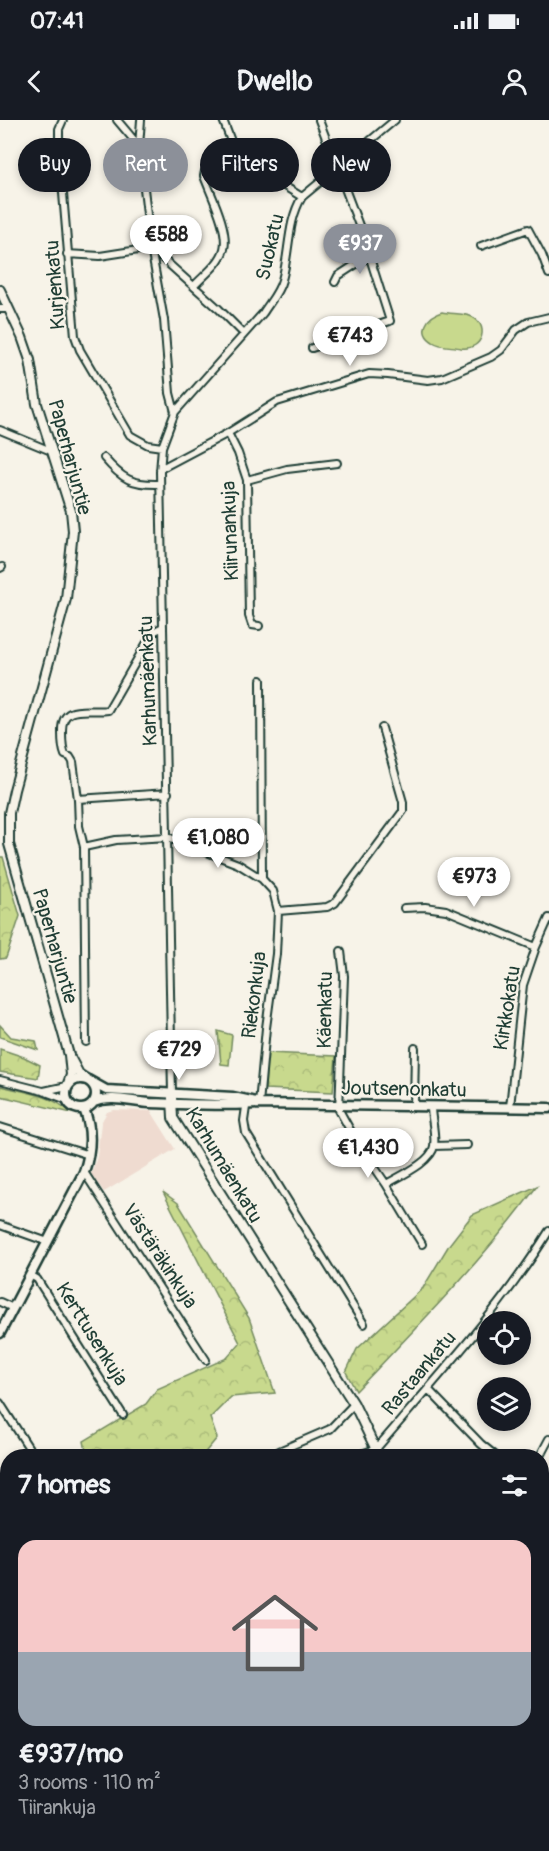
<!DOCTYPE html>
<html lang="en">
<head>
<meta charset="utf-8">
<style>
	:root { --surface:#171b24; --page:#20242c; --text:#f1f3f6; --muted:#9ea1a6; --accent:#8c9099 }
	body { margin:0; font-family:Pangolin,sans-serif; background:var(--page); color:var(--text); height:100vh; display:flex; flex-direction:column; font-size:22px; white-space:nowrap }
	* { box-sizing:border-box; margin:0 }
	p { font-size:20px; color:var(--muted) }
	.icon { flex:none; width:33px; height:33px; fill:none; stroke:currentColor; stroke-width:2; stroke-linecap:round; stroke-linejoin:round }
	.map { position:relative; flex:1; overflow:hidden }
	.drawer { position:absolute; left:0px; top:1329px; width:549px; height:402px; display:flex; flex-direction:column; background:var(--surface); border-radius:24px 24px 0 0; box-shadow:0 3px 9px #0003 }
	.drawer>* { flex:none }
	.top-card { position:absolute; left:18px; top:18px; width:513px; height:54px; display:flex; gap:12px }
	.controls { position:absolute; left:477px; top:1191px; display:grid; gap:12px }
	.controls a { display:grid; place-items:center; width:54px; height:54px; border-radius:50%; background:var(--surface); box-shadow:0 3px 9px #0003; font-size:30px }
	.price { position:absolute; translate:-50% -51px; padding:0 14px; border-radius:21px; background:#fff; color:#222; font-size:20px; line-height:39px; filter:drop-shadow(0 2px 3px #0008) }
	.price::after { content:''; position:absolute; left:50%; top:36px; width:18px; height:14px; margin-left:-9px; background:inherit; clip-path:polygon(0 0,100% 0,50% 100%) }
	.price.selected { background:var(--accent); color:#fff }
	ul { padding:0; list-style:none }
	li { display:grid; align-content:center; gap:12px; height:318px; padding:0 18px }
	li span { display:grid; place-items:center; height:186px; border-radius:18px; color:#555 }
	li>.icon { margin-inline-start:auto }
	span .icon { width:108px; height:108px; fill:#fffc; stroke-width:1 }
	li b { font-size:26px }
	h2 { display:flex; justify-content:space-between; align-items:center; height:72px; padding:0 18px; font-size:26px }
	.tag { padding:0 21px; border-radius:27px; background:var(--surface); box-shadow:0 3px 9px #0003; font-size:21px; line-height:54px }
	.tag.selected { background:var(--accent); color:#fff }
	.status { display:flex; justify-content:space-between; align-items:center; height:42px; padding:0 30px; background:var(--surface); direction:ltr }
	.status svg { height:16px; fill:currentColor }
	header { display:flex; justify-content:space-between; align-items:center; height:78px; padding:0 18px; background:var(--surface); font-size:27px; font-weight:700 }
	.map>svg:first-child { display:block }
	.built { fill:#efdbd0 }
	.forest { fill:url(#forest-crowns); stroke:#748b60; stroke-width:1.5 }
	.wetland { fill:url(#wetland-marsh); stroke:#748b60; stroke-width:1.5 }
	.park { fill:#c8d98d; stroke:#748b60; stroke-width:1.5 }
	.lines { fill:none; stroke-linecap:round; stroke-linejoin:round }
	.minor-casing { stroke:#1f3d34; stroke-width:10 }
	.tertiary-casing { stroke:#1f3d34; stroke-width:12 }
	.secondary-casing { stroke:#1f3d34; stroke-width:13 }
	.minor { stroke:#f7f3e8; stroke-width:6 }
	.tertiary { stroke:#f7f3e8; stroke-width:8 }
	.secondary { stroke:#f7f3e8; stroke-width:8 }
	.labels { text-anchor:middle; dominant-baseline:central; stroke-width:4.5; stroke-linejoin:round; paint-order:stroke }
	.street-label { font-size:20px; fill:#1f3d34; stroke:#f7f3e8 }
</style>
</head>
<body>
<div class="status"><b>07:41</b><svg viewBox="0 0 49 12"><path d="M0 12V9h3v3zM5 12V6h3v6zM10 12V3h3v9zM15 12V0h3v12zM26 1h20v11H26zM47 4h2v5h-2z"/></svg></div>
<header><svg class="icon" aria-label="back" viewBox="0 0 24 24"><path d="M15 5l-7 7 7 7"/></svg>Dwello<svg class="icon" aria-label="person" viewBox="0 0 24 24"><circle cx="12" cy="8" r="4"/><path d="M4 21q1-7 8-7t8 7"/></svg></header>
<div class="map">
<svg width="549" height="1731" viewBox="0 0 549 1731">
	<defs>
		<pattern id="forest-crowns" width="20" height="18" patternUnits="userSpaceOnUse" patternTransform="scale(1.5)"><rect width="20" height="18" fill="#c8d98d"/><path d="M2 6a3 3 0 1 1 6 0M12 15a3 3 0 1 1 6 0" fill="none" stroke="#abbb7a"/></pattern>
		<pattern id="wetland-marsh" width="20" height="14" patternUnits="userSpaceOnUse" patternTransform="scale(1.5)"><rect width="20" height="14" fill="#c8d98d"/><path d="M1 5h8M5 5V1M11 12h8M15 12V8" fill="none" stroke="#abbb7a"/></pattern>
	</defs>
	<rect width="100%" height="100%" fill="#f7f3e8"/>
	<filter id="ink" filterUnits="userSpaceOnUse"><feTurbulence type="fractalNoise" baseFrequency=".0167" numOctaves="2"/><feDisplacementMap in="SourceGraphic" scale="12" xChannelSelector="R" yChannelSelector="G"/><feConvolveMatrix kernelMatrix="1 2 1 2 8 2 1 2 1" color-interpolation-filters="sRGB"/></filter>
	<g filter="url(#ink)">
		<path class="built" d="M113,990L151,991L175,1029L104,1072L91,1054L97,1037L101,1003L107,992Z"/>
		<path class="forest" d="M0,737H3L20,796L6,838L0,839Z
			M0,905L11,917L36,921L38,930L0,917Z
			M218,911L232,915L229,945L221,944Z
			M0,929L24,937L40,945L38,958L0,952Z
			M267,933L336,936L333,972L265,969Z
			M0,966C25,972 53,975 71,993L0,976Z
			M537,1066C483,1140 419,1205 356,1271L346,1252L357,1229L423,1168L449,1125L472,1095Z
			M163,1072L178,1083L249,1198L275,1273L231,1277L210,1298L217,1318L202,1336H87L84,1321L146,1284L157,1269L227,1238L240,1223Z
			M542,1511L549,1512V1643L542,1641Z
			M7,1543L8,1724H167L169,1731H0V1545Z
			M485,1724H511L516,1731H488Z"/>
		<path class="wetland" d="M138,1724H155L164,1731H142Z"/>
		<path class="park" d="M442,192C451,194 462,193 470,196C490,203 484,231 461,228C453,226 440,227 433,222C417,212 427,196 442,192Z"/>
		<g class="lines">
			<g class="minor-casing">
				<path id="minor" d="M63,0L59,9V26L75,216L80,230L130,315L148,325L162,327
					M117,0L139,26
					M141,0L139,26L151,128L164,200L170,273L175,292
					M223,0L237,37L302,77
					M481,126L528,109L542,135L549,154
					M67,134L100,136L151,128L219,189L243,213
					M335,162L338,156L370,135
					M194,166C204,155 220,144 224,129C229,110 211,75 204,56L205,51L237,37
					M0,189H8
					M312,228L390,201L363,116L319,0
					M0,310L51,331
					M228,313L238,333L247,360L249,496L252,505L259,506
					M104,338C122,359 132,365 160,364
					M160,349L228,313L277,282L369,254L388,255L428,260L442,258L491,237L501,230L516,210L528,202L549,197
					M247,360L287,349L337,343
					M0,448L2,447
					M261,560L262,759
					M78,679L73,642L70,637L65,635C62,628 62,620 62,612C61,582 88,593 108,590L153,512L163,507
					M84,727L79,706L78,679L168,673
					M404,788L425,787L446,790L536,827
					M278,791L327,787L335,783L403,691V682L382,608
					M341,831L344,856L339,990L354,1017L386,1064L422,1124
					M86,922L84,727L116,720L168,717L238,744L262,759L273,771L278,791L276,834L266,908L259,984
					M0,960L43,971L67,980
					M44,971L67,966
					M172,974L160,352L162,327L175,292L263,193C270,182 279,172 282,160C290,132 287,102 302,77L395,0
					M247,980L244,1001L246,1013L364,1204
					M414,987L415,928
					M510,987L523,865L536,827L549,798
					M0,1007L89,1035
					M434,1026L467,1025
					M84,1052L206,1240
					M386,1064C400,1056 432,1042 434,1026C436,1013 431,999 431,987
					M0,1105L48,1122
					M30,1155L37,1159L123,1295
					M0,1182L13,1188
					M428,1269L481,1324L496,1336
					M0,1283L34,1336
					M279,1331L330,1309L354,1284
					M355,1336L376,1329C436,1259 500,1190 549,1111
					M540,1336L549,1319
					M0,1461L8,1475
					M542,1467L549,1476
					M0,1503L8,1501
					M542,1646L549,1652
					M364,1724L365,1731
					M448,1724L452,1731"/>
			</g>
			<g class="tertiary-casing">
				<path id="tertiary" d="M0,170L22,217L30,240L37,284L71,391L73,411L66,479L14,670L9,693V724L69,935L71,955L67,966
					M71,939L79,954L88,960
					M172,978L173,998L354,1284L379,1336
					M532,1724L535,1731"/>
			</g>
			<g class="secondary-casing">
				<path id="secondary" d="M66 974a15 15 0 1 1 30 0a15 15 0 1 1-30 0Z
					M88,960L106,970L233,977L256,982
					M94,982C112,975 131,982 150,983C186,984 223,986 259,984L549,988
					M0,1213L84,1052C91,1031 93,1011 84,989"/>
			</g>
			<use href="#minor" class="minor"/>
			<use href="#tertiary" class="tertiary"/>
			<use href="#secondary" class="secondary"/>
		</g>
	</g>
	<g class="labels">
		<g class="street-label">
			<text transform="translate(270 127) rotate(-77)">Suokatu</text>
			<text transform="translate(55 165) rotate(-94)">Kurjenkatu</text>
			<text transform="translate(70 337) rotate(75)">Paperharjuntie</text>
			<text transform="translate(230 411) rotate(-92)">Kiirunankuja</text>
			<text transform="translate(148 561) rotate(-92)">Karhumäenkatu</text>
			<text transform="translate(55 826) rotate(74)">Paperharjuntie</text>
			<text transform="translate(254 875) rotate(-83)">Riekonkuja</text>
			<text transform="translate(507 888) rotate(-81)">Kirkkokatu</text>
			<text transform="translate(325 890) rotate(-89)">Käenkatu</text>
			<text transform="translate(404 969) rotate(1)">Joutsenonkatu</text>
			<text transform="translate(224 1045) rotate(59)">Karhumäenkatu</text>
			<text transform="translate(160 1136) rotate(57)">Västäräkinkuja</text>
			<text transform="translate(92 1214) rotate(58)">Kerttusenkuja</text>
			<text transform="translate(419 1253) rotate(-50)">Rastaankatu</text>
		</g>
	</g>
</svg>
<div class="controls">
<a><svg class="icon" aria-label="locate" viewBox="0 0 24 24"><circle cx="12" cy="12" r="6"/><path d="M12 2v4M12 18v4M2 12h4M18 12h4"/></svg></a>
<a><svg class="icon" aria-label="layers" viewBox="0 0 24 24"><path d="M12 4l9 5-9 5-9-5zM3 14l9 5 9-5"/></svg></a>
</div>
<b class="price" style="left:166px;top:146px">€588</b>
<b class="price selected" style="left:360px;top:155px">€937</b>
<b class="price" style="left:350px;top:247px">€743</b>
<b class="price" style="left:218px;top:749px">€1,080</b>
<b class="price" style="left:474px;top:788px">€973</b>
<b class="price" style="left:179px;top:961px">€729</b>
<b class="price" style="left:368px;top:1059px">€1,430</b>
<div class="top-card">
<a class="tag">Buy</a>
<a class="tag selected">Rent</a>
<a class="tag">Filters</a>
<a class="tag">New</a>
</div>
<section class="drawer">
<h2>7 homes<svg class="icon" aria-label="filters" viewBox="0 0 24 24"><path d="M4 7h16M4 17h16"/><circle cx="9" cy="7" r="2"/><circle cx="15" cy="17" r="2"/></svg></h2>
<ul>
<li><span style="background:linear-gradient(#f6c9c9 60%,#9aa5b1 0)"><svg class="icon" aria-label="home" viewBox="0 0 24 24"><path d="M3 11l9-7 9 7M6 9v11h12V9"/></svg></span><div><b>€937/mo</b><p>3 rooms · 110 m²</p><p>Tiirankuja</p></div></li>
</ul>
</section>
</div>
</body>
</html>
